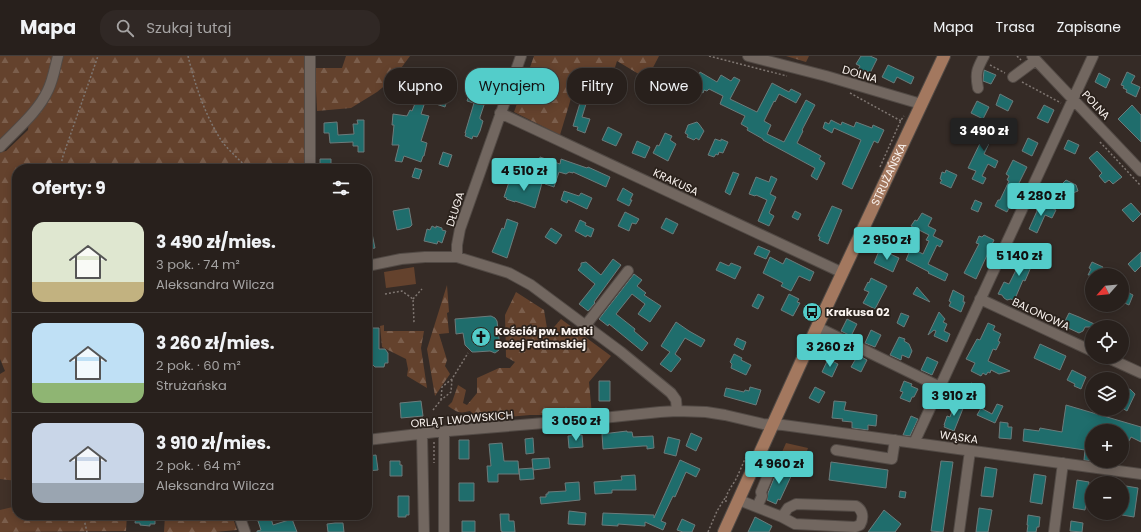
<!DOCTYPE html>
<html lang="pl">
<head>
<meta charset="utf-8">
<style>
	:root { --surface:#28201c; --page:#302825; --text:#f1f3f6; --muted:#a5a3a3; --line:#443e3b; --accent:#53cdca }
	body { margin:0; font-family:Poppins,sans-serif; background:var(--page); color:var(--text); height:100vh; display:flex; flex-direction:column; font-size:15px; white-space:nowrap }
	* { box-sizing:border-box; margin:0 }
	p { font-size:13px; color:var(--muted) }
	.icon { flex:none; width:22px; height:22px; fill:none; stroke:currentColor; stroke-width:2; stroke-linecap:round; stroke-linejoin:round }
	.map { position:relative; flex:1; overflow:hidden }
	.sheet { position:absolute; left:12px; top:108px; width:360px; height:356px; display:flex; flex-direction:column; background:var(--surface); border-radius:16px; box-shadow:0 2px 10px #0003,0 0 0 1px var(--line) }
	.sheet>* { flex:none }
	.hud { position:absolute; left:384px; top:12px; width:380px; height:36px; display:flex; gap:8px }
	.needle { width:26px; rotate:243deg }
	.fabs { position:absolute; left:1085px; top:212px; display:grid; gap:8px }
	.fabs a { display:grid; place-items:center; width:44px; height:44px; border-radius:50%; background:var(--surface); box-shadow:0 2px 10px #0003,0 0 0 1px var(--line); font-size:20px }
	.price { position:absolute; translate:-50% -34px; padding:0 9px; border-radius:4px; background:var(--accent); color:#111; font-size:13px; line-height:26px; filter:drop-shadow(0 1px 2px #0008) }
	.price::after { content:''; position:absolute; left:50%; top:24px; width:12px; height:9px; margin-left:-6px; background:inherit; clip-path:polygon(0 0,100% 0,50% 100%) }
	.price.active { background:#222; color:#fff }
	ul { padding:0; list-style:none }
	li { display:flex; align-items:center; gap:12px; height:100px; padding:0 20px }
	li+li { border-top:1px solid var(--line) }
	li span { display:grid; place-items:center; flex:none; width:112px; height:80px; border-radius:12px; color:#555 }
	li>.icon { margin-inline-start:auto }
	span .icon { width:48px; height:48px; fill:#fffc; stroke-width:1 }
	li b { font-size:17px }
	h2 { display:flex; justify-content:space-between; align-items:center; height:48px; padding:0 20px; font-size:17px }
	.pill { padding:0 14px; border-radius:16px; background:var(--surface); box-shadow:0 2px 10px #0003,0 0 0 1px var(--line); font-size:14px; line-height:36px }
	.pill.active { background:var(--accent); color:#111 }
	header { display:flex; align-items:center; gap:24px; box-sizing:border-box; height:56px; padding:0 20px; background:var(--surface); border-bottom:1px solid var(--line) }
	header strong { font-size:19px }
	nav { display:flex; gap:22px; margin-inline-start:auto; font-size:14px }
	.search { width:280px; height:36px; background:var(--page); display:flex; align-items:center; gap:10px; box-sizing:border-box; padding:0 14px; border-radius:16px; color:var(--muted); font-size:15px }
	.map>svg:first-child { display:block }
	.built { fill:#413128 }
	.green { fill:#64422d }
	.forest { fill:url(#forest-firs) }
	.building { fill:#1f6d6c; stroke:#6c7b7b }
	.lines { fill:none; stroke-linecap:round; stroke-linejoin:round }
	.minor-casing { stroke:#524a45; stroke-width:12 }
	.major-casing { stroke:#524a45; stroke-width:14 }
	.path { stroke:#7f7671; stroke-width:1.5; stroke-dasharray:2 2; stroke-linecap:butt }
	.minor { stroke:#726760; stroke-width:10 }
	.major { stroke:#a3785f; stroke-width:12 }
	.labels { text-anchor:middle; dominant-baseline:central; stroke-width:3.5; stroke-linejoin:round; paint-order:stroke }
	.street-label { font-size:11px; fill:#faf3ef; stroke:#2b221c }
	.poi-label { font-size:11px; font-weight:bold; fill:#faf3ef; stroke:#2b221c; text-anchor:start }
</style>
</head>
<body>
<header>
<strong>Mapa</strong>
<div class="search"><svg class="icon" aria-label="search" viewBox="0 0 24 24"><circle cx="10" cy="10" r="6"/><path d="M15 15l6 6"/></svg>Szukaj tutaj</div>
<nav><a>Mapa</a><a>Trasa</a><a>Zapisane</a></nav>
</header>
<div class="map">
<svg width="1141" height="476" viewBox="0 0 1141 476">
	<defs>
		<pattern id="forest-firs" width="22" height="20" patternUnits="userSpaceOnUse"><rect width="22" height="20" fill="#64422d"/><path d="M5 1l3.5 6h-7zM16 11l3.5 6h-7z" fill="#7b5e4c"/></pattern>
	</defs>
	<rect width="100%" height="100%" fill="#352b26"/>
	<path class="built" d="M17,363V459L0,476V368Z"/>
	<path class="green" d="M414,211L416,228L386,232L384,216Z
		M786,387L808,392L804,404L798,402L793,412L778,405Z"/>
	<path class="forest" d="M0,0H52C54,37 23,62 0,86Z
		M62,0H305L306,113H17V425L0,423V318L5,315L0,303V96L6,95L28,74L29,64Z
		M346,0H410L393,23L377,36L351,52L317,55L315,12H342Z
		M534,0H659L647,23L617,5L603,49L572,39L560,79L514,56Z
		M786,0H809L806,6Z
		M447,229L449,256L447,257L449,277L439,278L447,304L445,310L450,318L435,340L427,293Z
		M516,236L544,254L548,278L561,263L611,300L589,326L592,359H530L474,364L472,357L470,355C459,358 457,356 448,350L452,346L458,329L466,334L463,347L467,349L477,337V322L499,312H510L515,306L506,301L505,259Z
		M384,269V275H424L421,292L427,332L407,320L408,313L406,303L382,291L380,270Z
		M17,450V459H127L126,475L0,476V454Z
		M165,459H232L237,474L215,476H164Z"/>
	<path class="building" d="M861,0H870L877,3L870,17L866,15V17L858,14L860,10L856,8Z
		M888,9L914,21L911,28L897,21L894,27L882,21Z
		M984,14L996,19L991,28L983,25Z
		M700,16L717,26L721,19L731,25L734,21L740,24L730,43L757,56L772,27L789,36L791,33L801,38L796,47L779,38L775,46L774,45L764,65L771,69L767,78L784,86L806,44L815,49L802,74L803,75L797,87L821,100L819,103L825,107L817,124L811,120L815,112L763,84V83L747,74L748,72L741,68L745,60L720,48L723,40L709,33L707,35L704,34L703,37L696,33L697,30L694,28Z
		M1127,16L1135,20L1131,27L1140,31L1136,41L1126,36L1127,34L1123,32L1124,30L1121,29Z
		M472,17L481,20L478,28L469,25Z
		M1099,17L1110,23L1106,32L1095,26Z
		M472,31L488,37L480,61V63L483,65L480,75L477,81L473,80L472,83L465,80L466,77H465L474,47L467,45Z
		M419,38L427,40L421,58L429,60L421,85L427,87L424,100H423L421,106L404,100L402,106L395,105L399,89H392L394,69H392L393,58L407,60L410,54L412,55Z
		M1000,38L1013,45L1008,55L996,49Z
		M435,39L447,44L445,51L433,47Z
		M977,45L989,51L983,63L971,57Z
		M580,47L586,48L582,61L590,63L585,77L577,74L578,71L573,70Z
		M1044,49L1054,54L1048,67L1037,62Z
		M1132,49L1141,59V86L1118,63Z
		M987,63L1001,69L995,82L992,81L984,98L998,105L995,112L988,108L982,120L986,122L983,128L972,123L976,115L968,112L985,77L987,73L983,71Z
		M357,64H364V96H358V90H353V86L330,87L329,77H324V67L337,66L338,79L354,78L353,68H358Z
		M831,64L841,69L842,66L854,71L856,66L872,72L873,69L884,74L878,87L874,85L852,133L842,128L861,84L834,72L832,77L823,72L825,66L829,68Z
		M697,66L699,68L704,75L699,84L696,82L694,84L687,81L688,79L685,77L688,69Z
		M608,71L622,78L616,90L602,84Z
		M665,77L672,80L670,84L676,88L668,105L653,97L657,89L659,90Z
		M1028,82L1038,87L1032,100L1022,95Z
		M715,83L721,85V83L728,86L723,97L719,96L718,99L716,98L714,101L708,99Z
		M1068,84L1079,89L1075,98L1064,93Z
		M637,85L650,91L645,102L632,97Z
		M1097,95L1122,121L1113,128L1109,124L1105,127L1099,120L1102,117L1089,102Z
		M443,96L452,99L448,111L439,108Z
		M540,101L560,108L561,103L587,112L588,111L610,121L606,131L573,116V117L569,116L566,118L559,116L554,131L545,128L550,116L537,112Z
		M320,103H331V113H320Z
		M1013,104L1027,111L1013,139L1015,140L1007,156L995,150L998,144H1000L1009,125L1007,124L1009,120L1006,118Z
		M415,112L422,114L419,123L412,121Z
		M946,114L957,119L951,132L940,127L942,124L940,123L942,116L945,117Z
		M733,116L739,118L730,139L725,136Z
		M771,120L777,123L770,138L776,141L769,157L774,160L769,170L758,165L767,144L756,139L755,140L749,138L756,121L769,126Z
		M510,123L529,128L531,124L542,127L535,152L515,145V146L506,143L507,142L504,141Z
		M1066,124L1076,129L1078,135L1073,137L1069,135L1065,145L1056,141L1063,127Z
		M623,132L633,138L630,144H632L629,150L617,144Z
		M564,135L579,140L581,137L592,142L587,153L568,144L567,147L561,144Z
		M975,144L982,147L978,156L971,153Z
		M1041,147L1056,154L1052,162L1045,159L1037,177L1029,173L1037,155L1036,152L1039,151Z
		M1131,147L1141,158L1133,166L1122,154Z
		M832,150L842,154L828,188L819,184L820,181L818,180Z
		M409,152L412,169L410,171L397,174L393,155Z
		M795,155L801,158L798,164L792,161Z
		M625,156L639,163L636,168L632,167L629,175L618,170Z
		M922,157L932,162L928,170L936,174L933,180L943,185L940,191L937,189L928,208L948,218L945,225L928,217L929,216L906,204L911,192L923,198L929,185L926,184L929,179L911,170L915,164L917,165Z
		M666,162L678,168L673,178L661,172Z
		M507,163L518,167L507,202L492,196L502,172L504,173Z
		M580,164L586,167L585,169L594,173L591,181L587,179L586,181L575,175Z
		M367,168H370L375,192L367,193Z
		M432,170L436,172V170L442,172V174L446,175L442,187L438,185L437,188L424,185L427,173L430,174Z
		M551,172L562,179L556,188L545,181Z
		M984,179L994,184L976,223L964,217L979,188L976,187L979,180L982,181Z
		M758,190L770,195L766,203L754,198Z
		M1026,194L1038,200L1033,212L1031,211L1025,225L1023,224L1014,245L1011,243L1007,244L1004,242L1002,239L998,238L1004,226L1009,228Z
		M879,195L885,197L886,196L899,202L893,216L874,207Z
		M1141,196V210L1135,216L1128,208Z
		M770,201L783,208L786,202L814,216L810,225L799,220L791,235L781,230L783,227L763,217Z
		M613,203L621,209L594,246L595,247L588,255L579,248L595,228L578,214L581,210V207L586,206L601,219Z
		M720,206L729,210L731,207L741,211L735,223L716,214Z
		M1092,206L1103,211L1099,219H1088L1091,213L1089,212Z
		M634,218L642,224L637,230L646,237L644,239L661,250L650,266L638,258L645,248L632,238L616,258L635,273L634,275L648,287L642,295L609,268L608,270L599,263Z
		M871,222L887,230L875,253L863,247L869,236L864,234L868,226L869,227Z
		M917,231L930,246L913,238Z
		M953,234L964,240L963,246H965L961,256L949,250L951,246L949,245Z
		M1122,234L1125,236L1128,235L1129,237L1133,239L1129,249L1122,246Z
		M758,238L764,241L758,253L752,250Z
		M789,238L799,243L797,246L800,247L793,260L781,254Z
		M939,256L945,263L943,266L947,268L944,275L950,278L947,286L934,280L936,275L934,274L928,279Z
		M901,257L909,260L904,271L897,267Z
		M1069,257L1079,261L1101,271H1085L1083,275L1079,277L1066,271L1067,268L1064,267Z
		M491,260L495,262L497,265L500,291L499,294L495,297L490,295L475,296H472L465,289L463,277L456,278L455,263Z
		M847,263L857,268L851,280L841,275Z
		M676,266L689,275L705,284L701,291L685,282L675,298L681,303L671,316L660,308L670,296L661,290Z
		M988,267L995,270L993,274L1001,278L998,285L1000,286L996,294L993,293L988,305L1010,315L999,318L991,314L990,317L988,316L986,319L983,317L981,320L971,315L975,307L966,303L977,283L980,284Z
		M367,272H379V293H385L388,297V307H385L384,311H375L370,306V300H367Z
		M871,274L881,279L875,291L865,287Z
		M899,281L905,283L904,285L909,288L912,295L909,302L902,299L901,304L890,299Z
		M737,282L746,286L743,294L734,289Z
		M1040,288L1066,300L1060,314L1034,302Z
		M734,298L742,302L741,304L751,309L746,319L731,312L732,308L730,306Z
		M858,299L867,304L861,316L851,311Z
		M927,301L938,306L932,319L921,314Z
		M828,303L838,308L832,321L822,316Z
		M1072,314L1086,321L1081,333L1074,330L1075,328L1067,324Z
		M599,325H610V345H599Z
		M904,325L912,328L911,330L918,333L914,341H912L910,346L900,342L903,336L900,335Z
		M971,327L982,332L980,334L985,340L976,344L965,339Z
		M750,331L761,334L756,349L724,340L726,332L744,336L745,334L749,335Z
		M815,331L825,336L819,347L809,342Z
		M1130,333L1135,338L1127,355L1122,352V339L1124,335Z
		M421,345L423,360L401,362L400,347Z
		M834,345L846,346L844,354L877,359L876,370L868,369V374L852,372V366L842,365L843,363L832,362Z
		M955,347L964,350L954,375L944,371L945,369H944L947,360L950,361Z
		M997,348L1003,350L995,367L977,359L981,352L992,358Z
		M1066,349L1141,371V386L1131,381L1129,385L1122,383V375H1115L1103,372V375H1092V405L1084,404L1085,394L1023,385L1024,373L1039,375L1040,372L1062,376Z
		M911,360L918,363L910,380L903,379Z
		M1000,366L1008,367V371H1012L1011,383L999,382Z
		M627,375V376H632L633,381L653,380L654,392L647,393V390H643L603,393L602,378Z
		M691,377L702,382L696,395L686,390Z
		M582,379L583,391L569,392L568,380Z
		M668,381L680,384L676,400L664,397Z
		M533,382L534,397L526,398L525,383Z
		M459,384H469V403H459Z
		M502,387L504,405H518L519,418H498V426H488L487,410H491L489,388Z
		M376,399L378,414L367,415V400Z
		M549,402L550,412L533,414L532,403Z
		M680,404L700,413L696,421L686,416L675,441L673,440L661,465L666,467L663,474L645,466V470L618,468V470L602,469L603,457L654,459V462Z
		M390,405H400V409H402V420H390Z
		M941,405L953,406L943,476L931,475Z
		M831,406L888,414L886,432L829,424Z
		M779,410L793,416L780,444L778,443L776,448L767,444L768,437Z
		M985,411L997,413L993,441L981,440Z
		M533,412L534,423L520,424L519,413Z
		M1034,418L1046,420L1042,448L1030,446Z
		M635,419L636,434H612V437L595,438L594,426L622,424L621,420Z
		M1077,424L1089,426L1085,454L1073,452Z
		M579,426L580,444L541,448L540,441H546V438H548V436L566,435L565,427Z
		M459,427H474V445H459Z
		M1126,430L1138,432L1134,461L1122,459Z
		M900,435L906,436L905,442L899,441Z
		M398,440H409V459H406V461H398Z
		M979,452L992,454L988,476H976Z
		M884,454L901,468L895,476H868Z
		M569,455L586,457L585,469L568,468Z
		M500,458H509V465H514L515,476H502V475H501Z
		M136,459H155V468H150V470L140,469V467H135Z
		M256,459H270L273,469L292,463L297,476H257V475L261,474Z
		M1028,459L1040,461L1039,471H1037L1036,476H1027L1028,469H1027Z
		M755,461L772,470L769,476H748Z
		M682,463L695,469L692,476H683L677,474Z
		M462,465H475V476H462Z
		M1071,465L1083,467L1082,476L1070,475Z
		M335,467H343L344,476H328L327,468Z"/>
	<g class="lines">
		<g class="minor-casing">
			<path id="minor" d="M310,0V113
				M748,0L826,20L921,48
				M1032,0L1141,115
				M1013,21L1036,4
				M978,32C975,17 977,13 984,0
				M500,57L843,217
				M0,91C17,73 38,56 48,34C53,24 55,11 58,0
				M457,201V189L460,173L521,0
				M367,210L401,203L425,201H457L509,217L531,229L621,296L671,337L676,344L677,355
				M980,243L1092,295
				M585,270L628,215
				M817,271L940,331
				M1106,301L1141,317
				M444,376V476
				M422,378L424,476
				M367,384L436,376L593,363L660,356L677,355L706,356L725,359L763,368L783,369L1141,418
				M914,387L1093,0
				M836,394L892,403L895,384
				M739,444L782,461L795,468L855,471L860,469C864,462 863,454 856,450L796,448L788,452L782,461
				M757,451L762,440L761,436L771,412
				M239,459L245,476
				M959,476L970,395
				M1054,476L1063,407"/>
		</g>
		<g class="major-casing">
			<g id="major">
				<path id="s1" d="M724,476L817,271L944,0"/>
			</g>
		</g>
		<path class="path" d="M188,0C195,29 205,59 221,84C227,93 240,104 248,113
			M709,0L787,20
			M1017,0L1021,4
			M990,9L1005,17
			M1022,26L1061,47
			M850,37L901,65
			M1100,86L1141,130
			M880,111L901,64L904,60
			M60,113L63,100L98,0
			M385,238L402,235L413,243L414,267
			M413,243L422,233
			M441,344L442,331L452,323L468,297
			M433,354L441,344L451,336L452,323
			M434,386V407
			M726,446C725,437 732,431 736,423C740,415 743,407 747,399
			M83,459L87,476
			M708,476L717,455L725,442"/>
		<use href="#minor" class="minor"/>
		<use href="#major" class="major"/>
	</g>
	<defs>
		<g id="bus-disc" transform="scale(1)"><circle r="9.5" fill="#53cdca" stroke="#2b221c"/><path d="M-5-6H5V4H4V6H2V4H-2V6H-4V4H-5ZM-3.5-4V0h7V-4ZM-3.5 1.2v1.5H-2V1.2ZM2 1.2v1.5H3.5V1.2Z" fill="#111"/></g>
		<g id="church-disc" transform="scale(1)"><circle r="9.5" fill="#53cdca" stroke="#2b221c"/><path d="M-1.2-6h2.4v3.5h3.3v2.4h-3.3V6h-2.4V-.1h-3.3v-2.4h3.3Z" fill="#111"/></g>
	</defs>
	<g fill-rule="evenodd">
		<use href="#bus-disc" x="812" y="256"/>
		<use href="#church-disc" x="481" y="281"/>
	</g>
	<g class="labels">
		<g class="street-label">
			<text transform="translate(860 18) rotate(16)">DOLNA</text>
			<text transform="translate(1096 49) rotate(47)">POLNA</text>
			<text stroke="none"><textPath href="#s1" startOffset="394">STRUŻAŃSKA</textPath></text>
			<text transform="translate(676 126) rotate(25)">KRAKUSA</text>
			<text transform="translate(455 153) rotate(-72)">DŁUGA</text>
			<text transform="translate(1041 258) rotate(25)">BALONOWA</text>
			<text transform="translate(462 363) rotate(-5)">ORLĄT LWOWSKICH</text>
			<text transform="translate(959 381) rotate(8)">WĄSKA</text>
		</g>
		<g class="poi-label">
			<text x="826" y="256">Krakusa 02</text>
			<text x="495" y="275">Kościół pw. Matki<tspan x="495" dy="13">Bożej Fatimskiej</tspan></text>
		</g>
	</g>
</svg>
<div class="fabs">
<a><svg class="needle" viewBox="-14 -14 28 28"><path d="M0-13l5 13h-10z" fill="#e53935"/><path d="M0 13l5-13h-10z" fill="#a5a3a3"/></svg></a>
<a><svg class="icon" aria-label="locate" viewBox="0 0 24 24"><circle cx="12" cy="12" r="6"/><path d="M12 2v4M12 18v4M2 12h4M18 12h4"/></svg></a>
<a><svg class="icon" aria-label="layers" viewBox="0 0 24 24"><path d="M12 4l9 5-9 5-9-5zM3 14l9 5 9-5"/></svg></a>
<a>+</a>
<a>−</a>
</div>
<b class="price active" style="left:984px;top:96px">3 490 zł</b>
<b class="price" style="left:524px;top:136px">4 510 zł</b>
<b class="price" style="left:1041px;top:161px">4 280 zł</b>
<b class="price" style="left:887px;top:205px">2 950 zł</b>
<b class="price" style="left:1019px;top:221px">5 140 zł</b>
<b class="price" style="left:830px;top:312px">3 260 zł</b>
<b class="price" style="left:954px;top:361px">3 910 zł</b>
<b class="price" style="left:576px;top:386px">3 050 zł</b>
<b class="price" style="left:779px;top:429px">4 960 zł</b>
<div class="hud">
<a class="pill">Kupno</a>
<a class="pill active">Wynajem</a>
<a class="pill">Filtry</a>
<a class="pill">Nowe</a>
</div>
<section class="sheet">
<h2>Oferty: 9<svg class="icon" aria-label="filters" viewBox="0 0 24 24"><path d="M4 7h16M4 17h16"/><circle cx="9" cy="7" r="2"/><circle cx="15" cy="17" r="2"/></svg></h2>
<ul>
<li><span style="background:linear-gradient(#dfe7d0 75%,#c2b280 0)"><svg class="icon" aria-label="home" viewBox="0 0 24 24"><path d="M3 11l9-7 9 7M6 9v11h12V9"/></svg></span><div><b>3 490 zł/mies.</b><p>3 pok. · 74 m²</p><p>Aleksandra Wilcza</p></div></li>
<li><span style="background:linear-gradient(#bfe0f5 75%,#8fb573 0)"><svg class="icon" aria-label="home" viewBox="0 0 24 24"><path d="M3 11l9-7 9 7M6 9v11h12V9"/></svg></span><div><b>3 260 zł/mies.</b><p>2 pok. · 60 m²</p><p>Strużańska</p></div></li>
<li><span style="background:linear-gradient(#c9d6e8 75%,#9aa5b1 0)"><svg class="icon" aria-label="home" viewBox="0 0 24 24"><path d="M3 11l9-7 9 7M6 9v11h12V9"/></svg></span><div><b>3 910 zł/mies.</b><p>2 pok. · 64 m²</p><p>Aleksandra Wilcza</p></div></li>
</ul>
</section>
</div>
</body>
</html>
